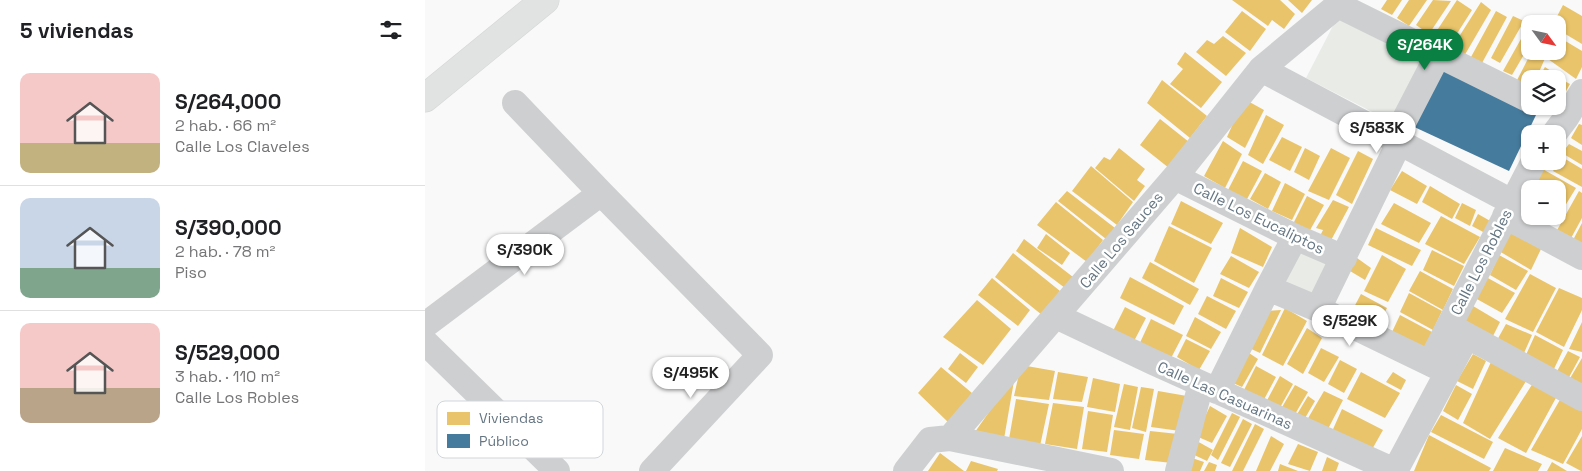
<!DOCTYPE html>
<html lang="es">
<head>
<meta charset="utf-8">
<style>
	:root { --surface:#fff; --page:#f6f6f6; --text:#202124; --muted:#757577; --line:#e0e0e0; --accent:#0b8043 }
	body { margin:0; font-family:"Space Grotesk",sans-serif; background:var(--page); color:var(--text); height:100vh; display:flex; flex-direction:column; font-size:19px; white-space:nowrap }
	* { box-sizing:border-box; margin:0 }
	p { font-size:16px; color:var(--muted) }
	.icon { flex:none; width:28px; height:28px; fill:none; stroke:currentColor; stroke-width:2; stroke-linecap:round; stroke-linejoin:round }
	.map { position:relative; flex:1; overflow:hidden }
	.side { display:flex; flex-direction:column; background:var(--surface); width:425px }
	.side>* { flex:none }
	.needle { width:32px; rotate:123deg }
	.controls { position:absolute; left:1096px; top:15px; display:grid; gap:10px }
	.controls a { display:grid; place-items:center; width:45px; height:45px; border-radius:10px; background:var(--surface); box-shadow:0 1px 4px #0004; font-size:25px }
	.price { position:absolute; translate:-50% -42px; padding:0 11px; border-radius:18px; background:#fff; color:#222; font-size:16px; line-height:32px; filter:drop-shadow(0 1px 2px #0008) }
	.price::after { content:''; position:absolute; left:50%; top:30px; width:15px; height:11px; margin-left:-8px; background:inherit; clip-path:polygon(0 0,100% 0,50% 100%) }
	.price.on { background:var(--accent); color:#fff }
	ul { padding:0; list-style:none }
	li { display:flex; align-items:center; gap:15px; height:125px; padding:0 20px }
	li+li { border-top:1px solid var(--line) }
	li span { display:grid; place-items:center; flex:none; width:140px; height:100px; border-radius:10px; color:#555 }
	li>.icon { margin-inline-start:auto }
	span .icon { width:60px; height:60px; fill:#fffc; stroke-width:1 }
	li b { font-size:21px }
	h2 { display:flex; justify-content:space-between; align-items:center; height:60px; padding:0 20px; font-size:21px }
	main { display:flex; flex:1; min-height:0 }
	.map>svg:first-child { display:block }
	.green { fill:#e8ebe6 }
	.homes { fill:#e9c46a }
	.public { fill:#457b9d }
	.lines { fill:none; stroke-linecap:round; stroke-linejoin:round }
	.primary-casing { stroke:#d5d6d7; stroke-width:29 }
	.street { stroke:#cecfd0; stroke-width:26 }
	.primary { stroke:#e1e2e2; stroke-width:28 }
	.labels { text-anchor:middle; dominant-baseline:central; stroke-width:5; stroke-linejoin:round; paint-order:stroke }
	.street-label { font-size:15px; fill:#657683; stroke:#fff }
	.key { fill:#fff; stroke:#d1d6da; stroke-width:1 }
	.key-label { font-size:14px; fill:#657683 }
</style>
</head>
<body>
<main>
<section class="side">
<h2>5 viviendas<svg class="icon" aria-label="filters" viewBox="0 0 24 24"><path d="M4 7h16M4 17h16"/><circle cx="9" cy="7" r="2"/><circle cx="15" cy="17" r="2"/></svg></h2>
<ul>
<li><span style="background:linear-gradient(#f6c9c9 70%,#c2b280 0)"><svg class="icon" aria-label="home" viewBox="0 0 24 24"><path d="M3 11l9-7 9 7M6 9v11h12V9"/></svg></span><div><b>S/264,000</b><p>2 hab. · 66 m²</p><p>Calle Los Claveles</p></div></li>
<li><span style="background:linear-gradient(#c9d6e8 70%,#7fa58c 0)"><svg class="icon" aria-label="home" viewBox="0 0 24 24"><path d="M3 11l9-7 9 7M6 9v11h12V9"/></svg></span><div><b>S/390,000</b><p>2 hab. · 78 m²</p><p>Piso</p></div></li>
<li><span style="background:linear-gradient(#f6c9c9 65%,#b9a48a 0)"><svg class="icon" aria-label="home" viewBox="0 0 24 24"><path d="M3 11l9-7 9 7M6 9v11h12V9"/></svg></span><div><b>S/529,000</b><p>3 hab. · 110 m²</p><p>Calle Los Robles</p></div></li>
</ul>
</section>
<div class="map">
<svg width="1157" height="471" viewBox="0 0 1157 471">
	<rect width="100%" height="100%" fill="#f9f9f9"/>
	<path class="green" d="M912,18L1001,64L971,124L881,78Z
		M887,249L902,258L897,291L878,297L863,288L858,268L868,253Z"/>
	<path class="homes" d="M807,0H855L870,14L859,29L847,20L843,26Z
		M863,0H887L877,13Z
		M962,0H977L967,15L956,9Z
		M984,0H1002L984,26L972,18Z
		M1008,0L1026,1L1004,34L991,25Z
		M1032,0L1047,10L1026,43L1009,35Z
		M1056,2L1066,10L1038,58L1025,51Z
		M1138,5L1157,16V44L1132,29V24H1128Z
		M817,11L841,29L825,51L800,32Z
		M1071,11L1082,17L1057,63L1046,57Z
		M1088,16L1099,21L1075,63L1066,58Z
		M1105,23V44L1087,75L1078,71Z
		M798,36L821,53L801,76L771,52L782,40L789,44Z
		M1137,39L1157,51V67L1151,79L1123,59L1128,51H1132V45Z
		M1107,51H1114L1121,56L1111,79H1105V92L1090,84Z
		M760,52L797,82L776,108L745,84L758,69L752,64Z
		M1120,67L1129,73L1126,79H1113Z
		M1132,77L1145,84L1132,107Z
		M737,80L782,116L765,138L722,103Z
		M819,99L839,110L820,148L802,137Z
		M841,115L859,125L838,164L823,155Z
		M735,119L764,142L744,168L715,145Z
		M1154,124L1157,125V145L1146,138Z
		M857,137L877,147L865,171L844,160Z
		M798,141L817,154L800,188L779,176Z
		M1144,144L1157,151V165L1137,153Z
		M694,148L720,169L712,180L720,186L709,201L670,168L679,157L685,160Z
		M880,148L895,156L884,180L869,172Z
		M906,148L925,158L904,200L883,191Z
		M933,151L948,159L927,204L911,195Z
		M1137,157L1157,169V187L1128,171Z
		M818,161L837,171L821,201L803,190Z
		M666,166L708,202L692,225L647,191Z
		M1114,167L1151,188L1132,219L1126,216H1132V189H1105V206L1096,201Z
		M977,171L1002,186L992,204L965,190Z
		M840,173L856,182L843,209L825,199Z
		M860,183L880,194L867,220L847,211Z
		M1005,186L1035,204L1027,219L997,202Z
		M642,191L690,228L681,239L633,201Z
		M1154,191L1157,193V218L1145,240L1131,232Z
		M882,196L899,205L884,232L868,224Z
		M908,200L924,207L904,244L893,240L898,230L891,228Z
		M756,201L798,223L786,244L746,224Z
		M631,202L678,240L662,262L612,225Z
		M969,203L1006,223L994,243L956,224Z
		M1037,203L1051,210L1045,226L1030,218Z
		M1053,214L1067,222L1060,233L1047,226Z
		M1016,216L1055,237L1039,264L1000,244Z
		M1157,223V244L1148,240Z
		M744,226L787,248L769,283L729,261Z
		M815,228L847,247L838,267L806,253Z
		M951,228L996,250L987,266L943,245Z
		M1084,232L1116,249L1106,270L1074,251Z
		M621,234L645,253L637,265L612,248Z
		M599,239L648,277L640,288L591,251Z
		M1007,250L1039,266L1029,286L998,270Z
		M588,253L635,291L617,315L570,277Z
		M957,255L981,269L963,302L939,291Z
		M1074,255L1103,271L1091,290L1065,275Z
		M806,256L834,272L824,288L795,274Z
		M932,258L946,268L940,280L925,271Z
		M725,262L774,289L765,305L717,278Z
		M995,271L1028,289L1018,310L984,291Z
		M1105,274L1131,288L1108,332L1080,319Z
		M705,277L759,306L749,325L695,298Z
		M1061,277L1090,293L1077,313L1050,298Z
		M567,278L605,310L593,326L553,295Z
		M796,278L823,292L814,308L788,296Z
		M1134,288L1157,298V310L1139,347L1111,332Z
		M984,293L1017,311L1008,330L975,312Z
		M936,294L962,308L955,321L928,309Z
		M782,296L811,311L801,329L773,314Z
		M552,300L586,329L558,365L518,337Z
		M1043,303L1075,322L1065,342L1034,320Z
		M700,307L721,318L707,345L686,335Z
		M860,308L882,321L858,366L837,355Z
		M856,310L835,353L822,347L840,311Z
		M975,315L1007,332L1000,347L967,332Z
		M770,317L796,332L786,349L761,336Z
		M726,319L758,335L744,362L713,347Z
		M1157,322V352L1144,349Z
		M1081,324L1107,335L1099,353L1071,342Z
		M882,328L897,338L878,374L862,364Z
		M1110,335L1138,350L1128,371L1100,357Z
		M761,339L785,351L774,370L752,357Z
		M896,348L914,357L899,382L883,373Z
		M821,351L833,359L817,387L806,382Z
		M1143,351L1155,357L1142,381L1130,375Z
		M535,353L553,367L541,383L523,369Z
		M1048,354L1061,361L1048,389L1032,381Z
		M1157,358V383L1156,384L1144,380Z
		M915,360L932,369L919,393L903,384Z
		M1066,362L1103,378L1065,439L1038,423Z
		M596,365L630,371L624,400L589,396Z
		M831,366L851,377L835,407L816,396Z
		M516,367L547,393L524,423L493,393Z
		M633,372L663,377L657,402L628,399Z
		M936,372L975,393L960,418L922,399Z
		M968,372L981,380L976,390L961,382Z
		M590,375L579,439L550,432Z
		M855,376L868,384L852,413L839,406Z
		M668,378L695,384L690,412L662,407Z
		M1108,383L1132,396L1101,453L1073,438Z
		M699,384L713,387L705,430L689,427Z
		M870,385L883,392L866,421L853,414Z
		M1031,385L1047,394L1033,420L1018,411Z
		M716,387L729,389L721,432L707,428Z
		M733,391L762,396L755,431L726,427Z
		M899,391L918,400L903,429L882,420Z
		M883,396L890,401L876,425L868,421Z
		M1136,398L1157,409V429L1138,464L1106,450Z
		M591,399L624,404L615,446L584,439Z
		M628,403L659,407L652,449L620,444Z
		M785,406L802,416L787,443L771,436Z
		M917,409L958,430L945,453L905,436Z
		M663,411L688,415L682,452L657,449Z
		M807,413L815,417L793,460L786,455Z
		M1016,415L1068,442L1059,459L1006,432Z
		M818,419L827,424L805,467L796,463Z
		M830,424L839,429L818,471H807Z
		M689,430L719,434L714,459L685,455Z
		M725,431L753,434L747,463L720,460Z
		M1004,435L1066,468L1064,471H989Z
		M846,436L859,444L845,471H831Z
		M1157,436V471H1156L1141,463Z
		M770,440L788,450L782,461L765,453Z
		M873,444L893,452L885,471L863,464Z
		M1080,448L1117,464L1113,471H1068Z
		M515,453L539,471H503Z
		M764,457L779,462L775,471H759Z
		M902,457L914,463L911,471H897Z
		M546,461L573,469L572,471H541Z
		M784,462L792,465L790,471H779Z
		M1127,462L1142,471H1122Z
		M855,464L873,471H853Z"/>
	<path class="public" d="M1015,62L1111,115L1084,171L985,125Z"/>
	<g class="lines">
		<g class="primary-casing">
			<path id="primary" d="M0,98L120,0"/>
		</g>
		<path class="street" d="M836,69L1087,202
			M90,103L176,193L335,355L227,471
			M1129,134L1141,118L1157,92
			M969,140L1013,55
			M750,177L870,237L919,258
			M1080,216L1157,257
			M843,288L893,309L1021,371
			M893,309L974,143
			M631,316L728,362L970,471L1042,336
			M0,325L176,193
			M1026,327L1157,398
			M0,342L132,471
			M1005,363L1109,161
			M792,391L843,288L870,237
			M525,438L686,471
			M481,471L505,440L525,438L750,177L836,69L913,5L1105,100
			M753,471L776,384"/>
		<use href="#primary" class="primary"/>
	</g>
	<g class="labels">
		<g class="street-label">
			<text transform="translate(834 218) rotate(26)">Calle Los Eucaliptos</text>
			<text transform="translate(696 240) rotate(-50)">Calle Los Sauces</text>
			<text transform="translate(1056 262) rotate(-63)">Calle Los Robles</text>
			<text transform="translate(800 395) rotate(24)">Calle Las Casuarinas</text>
		</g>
	</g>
	<rect x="12" y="401" width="166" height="57" rx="8" class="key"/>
	<rect x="22" y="412" width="23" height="13" fill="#e9c46a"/>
	<rect x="22" y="434" width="23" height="14" fill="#457b9d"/>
	<g class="key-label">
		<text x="54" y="423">Viviendas</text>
		<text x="54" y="446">Público</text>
	</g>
</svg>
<div class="controls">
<a><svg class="needle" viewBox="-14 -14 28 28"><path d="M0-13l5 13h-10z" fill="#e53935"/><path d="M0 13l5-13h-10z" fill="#757577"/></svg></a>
<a><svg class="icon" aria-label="layers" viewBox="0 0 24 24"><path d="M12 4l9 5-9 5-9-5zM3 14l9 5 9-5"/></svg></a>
<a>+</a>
<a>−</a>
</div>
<b class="price on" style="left:1000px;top:71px">S/264K</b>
<b class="price" style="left:952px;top:154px">S/583K</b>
<b class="price" style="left:100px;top:276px">S/390K</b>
<b class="price" style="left:925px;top:347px">S/529K</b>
<b class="price" style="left:266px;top:399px">S/495K</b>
</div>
</main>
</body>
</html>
